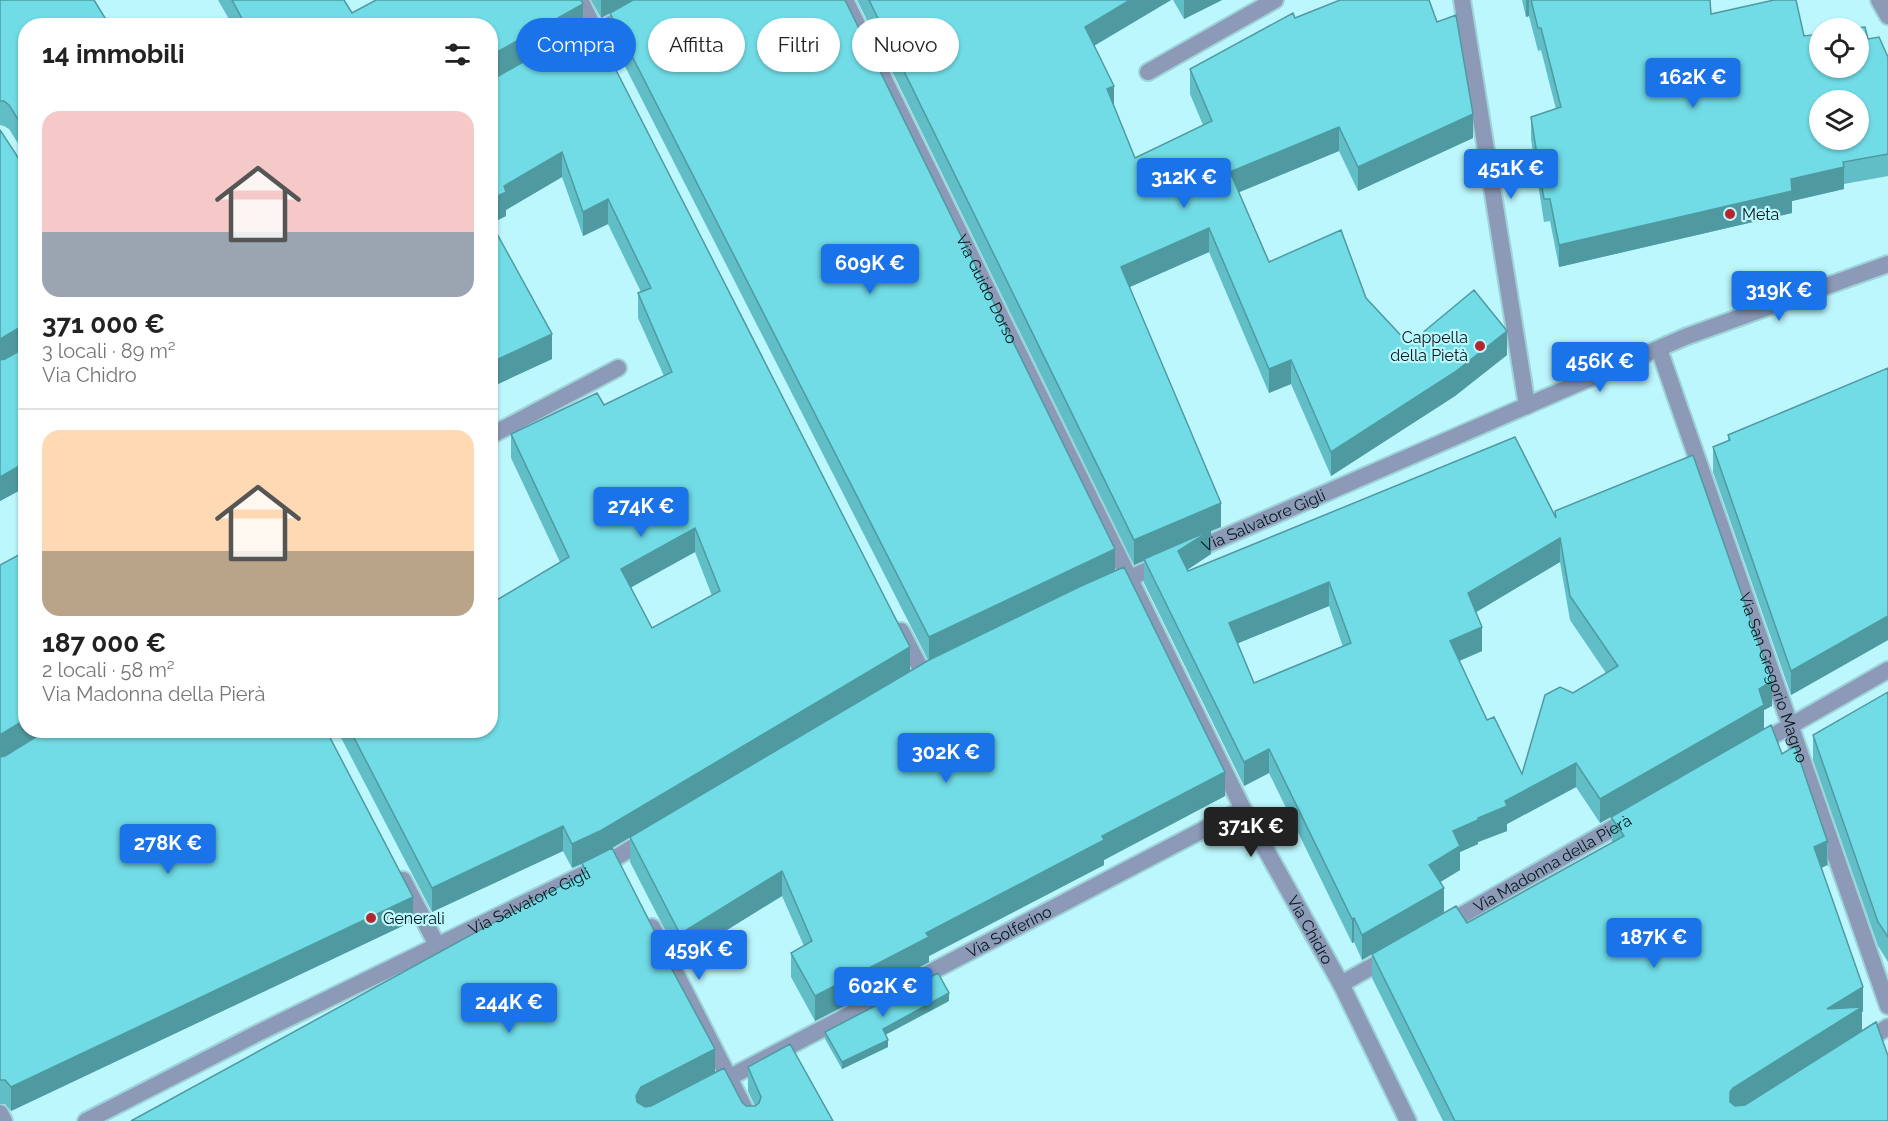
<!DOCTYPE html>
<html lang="it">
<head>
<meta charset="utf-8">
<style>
	:root { --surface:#fff; --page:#f2f2f2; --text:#222; --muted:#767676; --line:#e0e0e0; --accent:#1a73e8 }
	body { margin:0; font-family:Raleway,sans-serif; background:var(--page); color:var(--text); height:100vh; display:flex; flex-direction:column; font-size:22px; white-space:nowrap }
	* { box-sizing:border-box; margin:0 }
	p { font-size:20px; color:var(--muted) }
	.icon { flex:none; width:33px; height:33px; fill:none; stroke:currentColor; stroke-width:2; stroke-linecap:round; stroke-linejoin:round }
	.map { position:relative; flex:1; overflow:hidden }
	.side { position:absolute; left:18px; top:18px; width:480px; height:720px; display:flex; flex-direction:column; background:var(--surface); border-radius:24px; box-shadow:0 2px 4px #0004 }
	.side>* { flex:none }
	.top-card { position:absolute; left:516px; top:18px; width:570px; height:54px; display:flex; gap:12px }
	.controls { position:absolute; left:1809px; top:18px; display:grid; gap:12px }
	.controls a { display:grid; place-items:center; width:60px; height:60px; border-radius:50%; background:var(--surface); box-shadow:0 2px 4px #0004; font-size:30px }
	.price { position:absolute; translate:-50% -51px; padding:0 14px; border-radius:6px; background:var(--accent); color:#fff; font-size:20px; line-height:39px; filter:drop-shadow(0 2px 3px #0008) }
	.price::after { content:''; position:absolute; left:50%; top:36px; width:18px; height:14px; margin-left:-9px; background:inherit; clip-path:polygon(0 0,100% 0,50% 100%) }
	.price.active { background:#222; color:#fff }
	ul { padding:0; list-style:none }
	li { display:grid; align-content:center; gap:12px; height:318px; padding:0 24px }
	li+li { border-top:2px solid var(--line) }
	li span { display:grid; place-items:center; height:186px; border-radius:18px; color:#555 }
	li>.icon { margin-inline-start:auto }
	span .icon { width:108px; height:108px; fill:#fffc; stroke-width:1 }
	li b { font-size:26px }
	h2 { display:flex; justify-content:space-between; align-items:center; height:72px; padding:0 24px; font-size:26px }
	.chip { padding:0 21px; border-radius:27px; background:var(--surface); box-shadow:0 2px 4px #0004; font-size:21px; line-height:54px }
	.chip.active { background:var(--accent); color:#fff }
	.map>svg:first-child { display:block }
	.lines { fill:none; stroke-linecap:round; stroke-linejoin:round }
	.minor-casing { stroke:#9ed3d9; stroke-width:20 }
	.tertiary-casing { stroke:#9ed3d9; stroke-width:20 }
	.minor { stroke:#8c9ab7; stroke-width:16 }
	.tertiary { stroke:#8c9ab7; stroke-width:16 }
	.wall { fill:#61bdc6; fill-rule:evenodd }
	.shaded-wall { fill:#4f9aa1 }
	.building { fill:#71dce6; stroke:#4f9aa1; stroke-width:1.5; fill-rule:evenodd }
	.poi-dot { fill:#b7262e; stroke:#bcf7fd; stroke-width:2 }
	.labels { text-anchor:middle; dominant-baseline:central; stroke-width:4.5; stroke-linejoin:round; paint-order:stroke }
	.poi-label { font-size:16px; fill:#03191c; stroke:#bcf7fd; text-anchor:start }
	.street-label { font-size:16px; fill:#03191c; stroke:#bcf7fd }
</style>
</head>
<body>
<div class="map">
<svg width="1888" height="1121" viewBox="0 0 1888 1121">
	<rect width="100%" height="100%" fill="#bcf7fd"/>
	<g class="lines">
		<g class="minor-casing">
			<g id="minor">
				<path d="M580,0L602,44"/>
				<path id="s1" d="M845,0L1243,809L1341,984L1408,1121"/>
				<path d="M1462,0L1527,406"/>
				<path d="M1879,0L1888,16"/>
				<path d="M588,37L654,0"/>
				<path d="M1148,72L1275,0"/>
				<path id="s2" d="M1659,349L1888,1006"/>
				<path d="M490,436L618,368"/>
				<path d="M901,631L924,675"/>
				<path d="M1755,746L1888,670"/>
				<path d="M403,880L437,945"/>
				<path id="s3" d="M1443,926L1629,819"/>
				<path d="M652,927L751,1121"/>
				<path d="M1341,984L1389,957"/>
				<path d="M1861,1044L1888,1027"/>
				<path id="s4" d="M711,1087L1243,809"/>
				<path d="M0,1113L4,1121"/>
			</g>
		</g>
		<g class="tertiary-casing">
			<g id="tertiary">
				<path id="s5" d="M1190,552L1685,337L1888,264"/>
				<path d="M1110,587L1163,563"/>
				<path id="s6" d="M86,1121L258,1033L607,863L648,838"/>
			</g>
		</g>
		<use href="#minor" class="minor"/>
		<use href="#tertiary" class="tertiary"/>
	</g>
	<path class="wall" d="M0,0L26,26V156L9,129L4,126L0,125Z
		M218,0H344L352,13L583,28L910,671L928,660L610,37V13L601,18L591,0H845L1115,571L1225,796L1104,860V865L929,956V962L815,1021L791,977V953L804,946L782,896L680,959L630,862V837L610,849L662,950L715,1073L746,1106H755L748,1091V1067L833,1121H131L582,874V864L572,868L563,851L432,912L337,730H490L560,562L511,458V434L604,405L664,376L638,318V293L641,292L608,224L583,236L562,177L506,210V216L492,223L552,359L498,384V395L490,399V26H233ZM695,552L712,596L652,628L631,587Z
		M857,0H1171L1094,46L1114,106L1135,158L1203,125L1190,94V69L1295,18L1473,138L1358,191L1339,151L1239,192L1269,262L1366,298L1409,344L1507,355L1455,396L1331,476L1291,384L1269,393L1209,252L1129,287L1221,527L1211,531V554L1187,570L1188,571L1555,515V511L1772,706L1764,710V729L1782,754L1828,843V867L1827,865L1821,868L1863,1011L1862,1012V1031L1888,1121H1443L1372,978V954L1362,960L1354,942L1352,943L1269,773L1244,786L1144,583V561L1134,565ZM1560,562L1570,620L1606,673L1573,693L1522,774L1487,720L1459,661L1482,651L1476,612ZM1329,606L1343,647L1254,683L1238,643ZM1576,787L1600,823L1611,817L1612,842L1467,923L1444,912L1440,882L1460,870V852L1478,844V842L1507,831V824Z
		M1173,0H1222L1184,19Z
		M1522,0H1710L1711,14L1804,36L1868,39L1888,57V176L1844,184V189L1792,201V213L1559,267L1550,221L1544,222L1531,139V117L1556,109L1541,50L1538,51L1529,16L1526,17Z
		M21,162L26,163V487L0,501Z
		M1888,368V640L1791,695L1713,472V447L1728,441V435Z
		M0,565L26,730L413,921L11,1111L5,1104H0Z
		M1888,692V962L1878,946L1813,760V735Z
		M949,1001L885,1035L888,1047L842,1069L825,1039V1032Z"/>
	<path class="shaded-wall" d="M601,0H633L601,18Z
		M1130,0H1171L1085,51V27Z
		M1184,0H1222L1184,19Z
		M1526,0H1529V16L1526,17Z
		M583,4V28L490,81V56Z
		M1114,86V110L1107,89Z
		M1473,114V138L1358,191V167Z
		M1339,127V151L1230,196V172Z
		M562,152V177L506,210V216L490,224V200L504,186Z
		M1844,167V189L1792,201V213L1559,267V245L1791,179Z
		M608,199V224L583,236V212Z
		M1209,228V252L1121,291V267Z
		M22,326V351L0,363V339Z
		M1507,331V355L1455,396L1331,476V452Z
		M552,334V359L498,384V395L490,399V375L494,361Z
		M1291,360V384L1269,393V369Z
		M26,462V487L0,501V477Z
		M1221,503V527L1211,531V554L1178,576V551L1204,534L1134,565V540Z
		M695,528V552L621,593V569Z
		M1560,538V562L1468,617V593Z
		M1115,549V573L929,661V637Z
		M1329,582V606L1229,647V623Z
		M1888,616V640L1791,695V671Z
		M1482,627V651L1450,665V641Z
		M910,647V671L602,854L572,868V844Z
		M1772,681V706L1764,710V729L1600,823V799L1759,689Z
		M26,719V730H47L0,759V735Z
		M1269,749V773L1244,786V762Z
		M1576,763V787L1507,824V831L1478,842V844L1460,852V870L1429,889V865L1453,831L1478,818L1505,801Z
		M1225,772V796L1104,860V865L929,956V962L815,1021V996L926,933L1102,836Z
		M563,826V851L432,912V888Z
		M1827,841V865L1814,872V847Z
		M782,871V896L680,959V934Z
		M1444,888V913L1362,960V935Z
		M413,897V921L11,1111V1087Z
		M1354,918V942L1352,943V919Z
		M1863,987V1011L1862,1012V1031L1730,1117V1092L1733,1088L1827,1009Z
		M949,993V1001L883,1036V1029Z
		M888,1040V1047L842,1069V1062Z
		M715,1049V1073L636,1120V1096L641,1087Z"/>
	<path class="building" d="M0,0H94L110,26H26V132L9,105L4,101H0Z
		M232,0H344L352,13L376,0H581L583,4L490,56V26H246Z
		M633,0H845L1115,549L929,637L610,13Z
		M869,0H1130L1085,27L1114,86L1107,89L1135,158L1212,121L1190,69L1293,13L1295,18L1340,0H1429L1437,22L1456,15L1473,114L1358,167L1339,127L1230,172L1269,262L1341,230L1366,298L1409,344L1474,290L1507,331L1455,372L1331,452L1291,360L1269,369L1209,228L1121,267L1221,503L1134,540Z
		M1531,0H1710L1711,14L1774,0H1796L1804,36L1820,34V68H1858V28H1856L1865,27L1868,39L1879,37L1888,57V154L1843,162L1844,167L1791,179L1792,191L1559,245L1550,199H1544L1531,117L1561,107L1541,28H1538ZM1820,100H1858V140H1820Z
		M592,23L910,647L602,830L572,844L563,826L432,888L350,730H490V604L569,557L511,434L597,393L604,405L672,372L638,293L651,288L608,199L583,212L562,152L504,186L506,192L490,200V78H495ZM695,528L720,591L652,628L621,569Z
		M0,130L21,162L26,163V326H22L0,339Z
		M490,221L552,334L494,361L498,371L490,375Z
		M26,347V462L0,477V360L5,359Z
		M1888,368V616L1791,671L1713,447L1730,440L1728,435Z
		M1515,437L1556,518L1555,511L1693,455L1772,681L1759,689L1764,705L1600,799L1576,763L1505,801L1507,806L1478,818V820L1453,831L1460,846L1429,865L1444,888L1362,935L1354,918L1352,919L1269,749L1244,762L1144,559L1211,530L1178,551L1188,571ZM1560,538L1570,596L1618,666L1573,693L1560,687L1545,695L1522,774L1494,717L1487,720L1450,641L1482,627L1468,593ZM1329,582L1351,643L1254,683L1229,623Z
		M26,551V719L0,735V565Z
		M1124,567L1225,772L1102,836L1104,840L926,933L929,937L815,996L791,953L812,941L782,871L680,934L630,837L929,660L1081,586Z
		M1888,692V937L1878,922L1813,735Z
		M1771,725L1782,754L1795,746L1828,843L1827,841L1814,847L1863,987L1827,1009L1862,1007L1733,1088L1730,1092V1102L1735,1106L1745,1105L1876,1022L1888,1056V1121H1455L1372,954L1456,906L1467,923L1624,836L1611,817Z
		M47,730H326L413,897L11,1087L5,1080H0V757L5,756Z
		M612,848L662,946L660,947L715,1049L641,1087L636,1096L637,1102L645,1107L651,1106L724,1068L742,1102L746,1106H755L759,1103L761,1097L748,1067L790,1044L833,1121H131L586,872L582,863Z
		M938,973L949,993L883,1029L888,1040L842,1062L825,1032Z"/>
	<g class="poi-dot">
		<circle cx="1730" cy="214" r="6"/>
		<circle cx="1480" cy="346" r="6"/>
		<circle cx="371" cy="918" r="6"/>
	</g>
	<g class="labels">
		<g class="poi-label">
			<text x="1742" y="214">Meta</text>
			<text x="1468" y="337" text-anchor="end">Cappella<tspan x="1468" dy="18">della Pietà</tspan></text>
			<text x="383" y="918">Generali</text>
		</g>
		<g class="street-label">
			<text stroke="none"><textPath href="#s1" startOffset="322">Via Guido Dorso</textPath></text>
			<text stroke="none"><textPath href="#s5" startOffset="80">Via Salvatore Gigli</textPath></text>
			<text stroke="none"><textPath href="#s2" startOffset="348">Via San Gregorio Magno</textPath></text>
			<text stroke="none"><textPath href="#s3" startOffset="126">Via Madonna della Pierà</textPath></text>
			<text stroke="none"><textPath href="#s6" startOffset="495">Via Salvatore Gigli</textPath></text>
			<text stroke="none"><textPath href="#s1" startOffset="1040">Via Chidro</textPath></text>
			<text stroke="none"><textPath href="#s4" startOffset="336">Via Solferino</textPath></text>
		</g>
	</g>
</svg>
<div class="controls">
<a><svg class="icon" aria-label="locate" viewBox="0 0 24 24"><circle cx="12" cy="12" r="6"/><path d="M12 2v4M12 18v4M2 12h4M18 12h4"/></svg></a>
<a><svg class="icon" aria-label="layers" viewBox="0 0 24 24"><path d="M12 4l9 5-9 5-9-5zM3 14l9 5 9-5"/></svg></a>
</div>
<b class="price" style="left:1693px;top:109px">162K €</b>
<b class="price" style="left:1511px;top:200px">451K €</b>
<b class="price" style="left:1184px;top:209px">312K €</b>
<b class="price" style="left:870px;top:295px">609K €</b>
<b class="price" style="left:1779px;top:322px">319K €</b>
<b class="price" style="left:1600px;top:393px">456K €</b>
<b class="price" style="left:641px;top:538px">274K €</b>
<b class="price" style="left:946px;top:784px">302K €</b>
<b class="price active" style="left:1251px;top:858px">371K €</b>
<b class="price" style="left:168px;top:875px">278K €</b>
<b class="price" style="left:1654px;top:969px">187K €</b>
<b class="price" style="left:699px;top:981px">459K €</b>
<b class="price" style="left:883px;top:1018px">602K €</b>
<b class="price" style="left:509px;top:1034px">244K €</b>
<div class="top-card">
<a class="chip active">Compra</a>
<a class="chip">Affitta</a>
<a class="chip">Filtri</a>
<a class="chip">Nuovo</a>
</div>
<section class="side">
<h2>14 immobili<svg class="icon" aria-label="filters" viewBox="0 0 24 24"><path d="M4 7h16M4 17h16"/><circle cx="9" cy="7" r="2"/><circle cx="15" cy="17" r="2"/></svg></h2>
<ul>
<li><span style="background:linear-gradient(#f6c9c9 65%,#9aa5b1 0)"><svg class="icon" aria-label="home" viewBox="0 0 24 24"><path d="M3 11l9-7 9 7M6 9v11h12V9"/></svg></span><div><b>371 000 €</b><p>3 locali · 89 m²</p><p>Via Chidro</p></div></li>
<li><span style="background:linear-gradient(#ffd9b3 65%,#b9a48a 0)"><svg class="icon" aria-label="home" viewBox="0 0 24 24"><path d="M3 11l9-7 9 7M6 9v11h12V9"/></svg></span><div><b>187 000 €</b><p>2 locali · 58 m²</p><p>Via Madonna della Pierà</p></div></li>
</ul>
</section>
</div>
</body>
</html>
